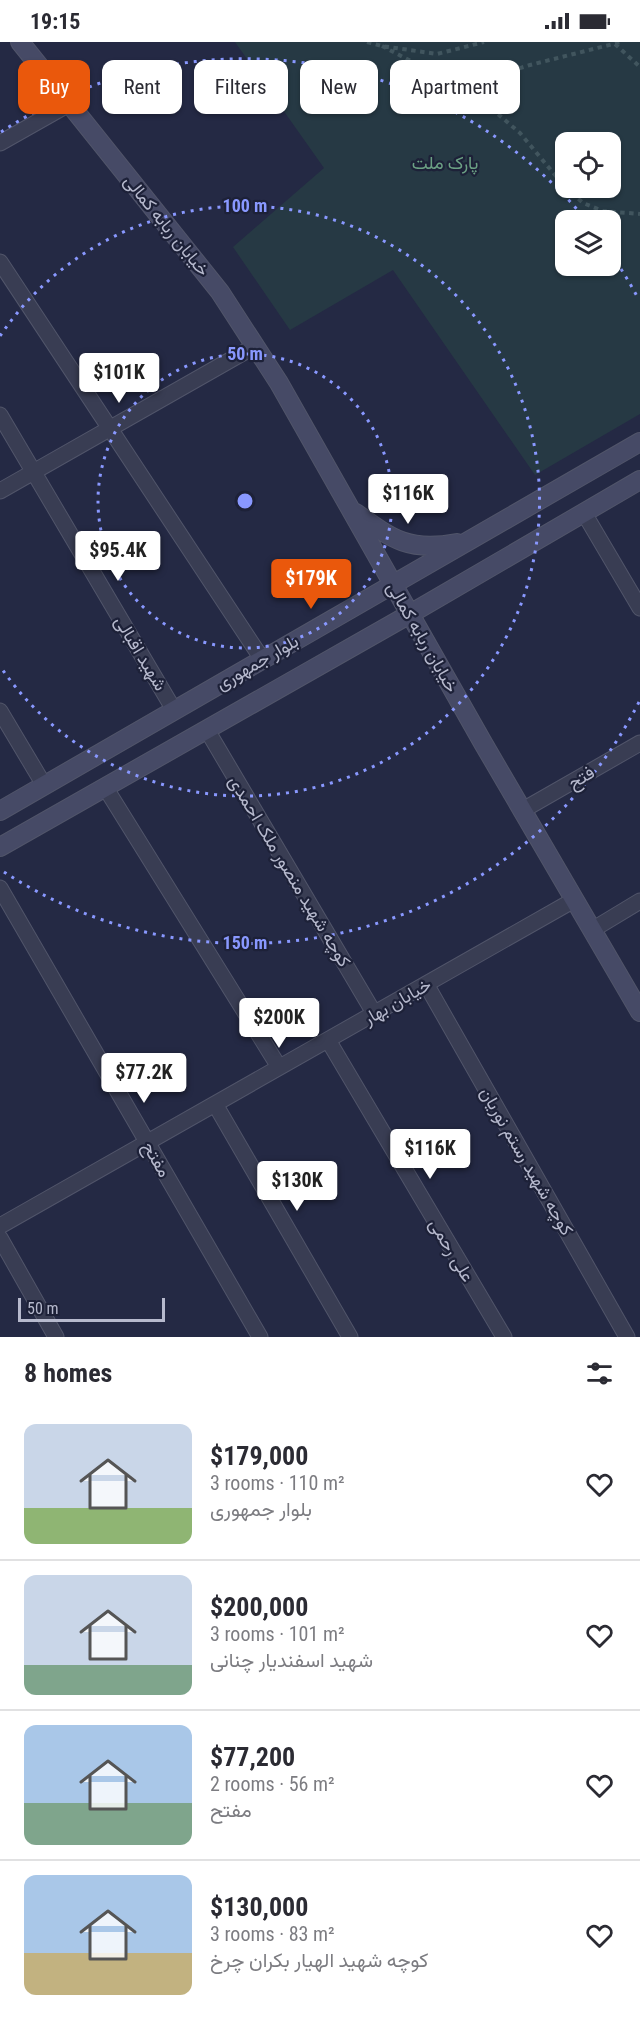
<!DOCTYPE html>
<html lang="en">
<head>
<meta charset="utf-8">
<style>
	:root { --surface:#fff; --page:#f7f7f7; --text:#2b2b33; --muted:#7c7c81; --line:#e1e1e2; --accent:#ea580c }
	body { margin:0; font-family:"Roboto Condensed",Vazirmatn,sans-serif; background:var(--page); color:var(--text); height:100vh; display:flex; flex-direction:column; font-size:22px; white-space:nowrap }
	* { box-sizing:border-box; margin:0 }
	p { font-size:20px; color:var(--muted) }
	.icon { flex:none; width:33px; height:33px; fill:none; stroke:currentColor; stroke-width:2; stroke-linecap:round; stroke-linejoin:round }
	.map { position:relative; height:1295px; overflow:hidden }
	.side { display:flex; flex-direction:column; background:var(--surface); flex:1 }
	.side>* { flex:none }
	.guide { position:absolute; left:18px; top:18px; width:604px; height:54px; display:flex; gap:12px }
	.tools { position:absolute; left:555px; top:90px; display:grid; gap:12px }
	.tools a { display:grid; place-items:center; width:66px; height:66px; border-radius:12px; background:var(--surface); box-shadow:0 2px 4px #0004; font-size:30px }
	.scale { position:absolute; left:18px; bottom:15px; width:147px; box-sizing:border-box; padding-left:6px; border:3px solid #b6b9cd; border-top:0; font-size:16px; line-height:21px; white-space:nowrap; color:#b6b9cd; -webkit-text-stroke:4px #1d2138; paint-order:stroke }
	.price { position:absolute; translate:-50% -51px; padding:0 14px; border-radius:6px; background:#fff; color:#222; font-size:20px; line-height:39px; filter:drop-shadow(0 2px 3px #0008) }
	.price::after { content:''; position:absolute; left:50%; top:36px; width:18px; height:14px; margin-left:-9px; background:inherit; clip-path:polygon(0 0,100% 0,50% 100%) }
	.price.selected { background:var(--accent); color:#fff }
	ul { padding:0; list-style:none }
	li { display:flex; align-items:center; gap:18px; height:150px; padding:0 24px }
	li+li { border-top:2px solid var(--line) }
	li span { display:grid; place-items:center; flex:none; width:168px; height:120px; border-radius:12px; color:#555 }
	li>.icon { margin-inline-start:auto }
	span .icon { width:72px; height:72px; fill:#fffc; stroke-width:1 }
	li b { font-size:26px }
	h2 { display:flex; justify-content:space-between; align-items:center; height:72px; padding:0 24px; font-size:26px }
	.pill { padding:0 21px; border-radius:12px; background:var(--surface); box-shadow:0 2px 4px #0004; font-size:21px; line-height:54px }
	.pill.selected { background:var(--accent); color:#fff }
	.status { display:flex; justify-content:space-between; align-items:center; height:42px; padding:0 30px; background:var(--surface); direction:ltr }
	.status svg { height:16px; fill:currentColor }
	.map>svg:first-child { display:block }
	.green { fill:#263944; fill-rule:evenodd }
	.lines { fill:none; stroke-linecap:round; stroke-linejoin:round }
	.street-casing { stroke:#51556a; stroke-width:17 }
	.secondary-casing { stroke:#51556a; stroke-width:20 }
	.path { stroke:#41555e; stroke-width:4; stroke-dasharray:4.5 4.5; stroke-linecap:butt }
	.street { stroke:#393d53; stroke-width:15 }
	.secondary { stroke:#464a66; stroke-width:18 }
	.ring { fill:none; stroke:#8998ff; stroke-width:3; stroke-dasharray:3 6 }
	.labels { text-anchor:middle; dominant-baseline:central; stroke-width:4.5; stroke-linejoin:round; paint-order:stroke }
	.park-label { font-size:18px; fill:#6ba084; stroke:#1d2138 }
	.street-label { font-size:18px; fill:#b6b9cd; stroke:#1d2138 }
	.centre { fill:#8998ff; stroke:#1d2138; stroke-width:3 }
	.ring-label { font-size:18px; text-anchor:middle; font-weight:bold; fill:#8998ff; stroke:#1d2138; stroke-width:4.5; stroke-linejoin:round; paint-order:stroke }
</style>
</head>
<body>
<div class="status"><b>19:15</b><svg viewBox="0 0 49 12"><path d="M0 12V9h3v3zM5 12V6h3v6zM10 12V3h3v9zM15 12V0h3v12zM26 1h20v11H26zM47 4h2v5h-2z"/></svg></div>
<div class="map">
<svg width="640" height="1295" viewBox="0 0 640 1295">
	<rect width="100%" height="100%" fill="#242944"/>
	<path class="green" d="M235,0H640V372L535,433L393,228L290,288L233,205L324,126ZM566,100H610V146H566ZM566,178H610V224H566Z"/>
	<g class="lines">
		<g class="street-casing">
			<path id="street" d="M0,101L69,62
				M0,220L262,617
				M0,373L174,668
				M0,449L255,304
				M584,471L640,566
				M0,669L44,743
				M207,688L374,971
				M105,745L279,1025
				M523,768L640,701
				M0,846L260,1295
				M592,888L640,859
				M426,942L627,1295
				M328,998L504,1295
				M215,1062L350,1295
				M0,1184L574,858
				M0,1196L56,1295"/>
		</g>
		<g class="secondary-casing">
			<path id="secondary" d="M20,0L220,250L279,341L483,701L640,970
				M356,471C393,498 410,510 457,501
				M0,769L640,400
				M0,805L410,572L640,438"/>
		</g>
		<path class="path" d="M367,0L382,4L437,12L484,0
			M615,2L640,25
			M382,4L451,40L485,61L520,91L565,145L583,161L603,169L640,172
			M459,45L530,23L621,0"/>
		<use href="#street" class="street"/>
		<use href="#secondary" class="secondary"/>
	</g>
	<g class="ring">
		<circle cx="245" cy="459" r="147"/>
		<path d="M0 294A295 295 0 1 1 0 624"/>
		<path d="M639 660A442 442 0 0 1 1 828M1 90A442 442 0 0 1 586 178M611 212A442 442 0 0 1 639 258"/>
	</g>
	<g class="labels">
		<g class="park-label">
			<text x="445" y="120">پارک ملت</text>
		</g>
		<g class="street-label">
			<text transform="translate(167 183) rotate(51)">خیابان ربابه کمالی</text>
			<text transform="translate(423 595) rotate(60)">خیابان ربابه کمالی</text>
			<text transform="translate(141 611) rotate(59)">شهید اقبالی</text>
			<text transform="translate(257 620) rotate(-30)">بلوار جمهوری</text>
			<text transform="translate(581 735) rotate(-30)">فتح</text>
			<text transform="translate(290 829) rotate(59)">کوچه شهید منصور ملک احمدی</text>
			<text transform="translate(397 959) rotate(-30)">خیابان بهار</text>
			<text transform="translate(157 1117) rotate(60)">مفتح</text>
			<text transform="translate(527 1119) rotate(60)">کوچه شهید رستم نوریان</text>
			<text transform="translate(452 1208) rotate(59)">علی رحمی</text>
		</g>
	</g>
	<circle cx="245" cy="459" r="9" class="centre"/>
	<g class="ring-label">
		<text x="245" y="170">100 m</text>
		<text x="245" y="318">50 m</text>
		<text x="245" y="907">150 m</text>
	</g>
</svg>
<div class="tools">
<a><svg class="icon" aria-label="locate" viewBox="0 0 24 24"><circle cx="12" cy="12" r="6"/><path d="M12 2v4M12 18v4M2 12h4M18 12h4"/></svg></a>
<a><svg class="icon" aria-label="layers" viewBox="0 0 24 24"><path d="M12 4l9 5-9 5-9-5zM3 14l9 5 9-5"/></svg></a>
</div>
<div class="scale">50 m</div>
<b class="price" style="left:119px;top:362px">$101K</b>
<b class="price" style="left:408px;top:483px">$116K</b>
<b class="price" style="left:118px;top:540px">$95.4K</b>
<b class="price selected" style="left:311px;top:568px">$179K</b>
<b class="price" style="left:279px;top:1007px">$200K</b>
<b class="price" style="left:144px;top:1062px">$77.2K</b>
<b class="price" style="left:430px;top:1138px">$116K</b>
<b class="price" style="left:297px;top:1170px">$130K</b>
<div class="guide">
<a class="pill selected">Buy</a>
<a class="pill">Rent</a>
<a class="pill">Filters</a>
<a class="pill">New</a>
<a class="pill">Apartment</a>
</div>
</div>
<section class="side">
<h2>8 homes<svg class="icon" aria-label="filters" viewBox="0 0 24 24"><path d="M4 7h16M4 17h16"/><circle cx="9" cy="7" r="2"/><circle cx="15" cy="17" r="2"/></svg></h2>
<ul>
<li><span style="background:linear-gradient(#c9d6e8 70%,#8fb573 0)"><svg class="icon" aria-label="home" viewBox="0 0 24 24"><path d="M3 11l9-7 9 7M6 9v11h12V9"/></svg></span><div><b>$179,000</b><p>3 rooms · 110 m²</p><p>بلوار جمهوری</p></div><svg class="icon" aria-label="heart" viewBox="0 0 24 24"><path d="M12 20l-8-8c-3-5 5-10 8-4 3-6 11-1 8 4z"/></svg></li>
<li><span style="background:linear-gradient(#c9d6e8 75%,#7fa58c 0)"><svg class="icon" aria-label="home" viewBox="0 0 24 24"><path d="M3 11l9-7 9 7M6 9v11h12V9"/></svg></span><div><b>$200,000</b><p>3 rooms · 101 m²</p><p>شهید اسفندیار چنانی</p></div><svg class="icon" aria-label="heart" viewBox="0 0 24 24"><path d="M12 20l-8-8c-3-5 5-10 8-4 3-6 11-1 8 4z"/></svg></li>
<li><span style="background:linear-gradient(#a9c7e8 65%,#7fa58c 0)"><svg class="icon" aria-label="home" viewBox="0 0 24 24"><path d="M3 11l9-7 9 7M6 9v11h12V9"/></svg></span><div><b>$77,200</b><p>2 rooms · 56 m²</p><p>مفتح</p></div><svg class="icon" aria-label="heart" viewBox="0 0 24 24"><path d="M12 20l-8-8c-3-5 5-10 8-4 3-6 11-1 8 4z"/></svg></li>
<li><span style="background:linear-gradient(#a9c7e8 65%,#c2b280 0)"><svg class="icon" aria-label="home" viewBox="0 0 24 24"><path d="M3 11l9-7 9 7M6 9v11h12V9"/></svg></span><div><b>$130,000</b><p>3 rooms · 83 m²</p><p>کوچه شهید الهیار بکران چرخ</p></div><svg class="icon" aria-label="heart" viewBox="0 0 24 24"><path d="M12 20l-8-8c-3-5 5-10 8-4 3-6 11-1 8 4z"/></svg></li>
</ul>
</section>
</body>
</html>
